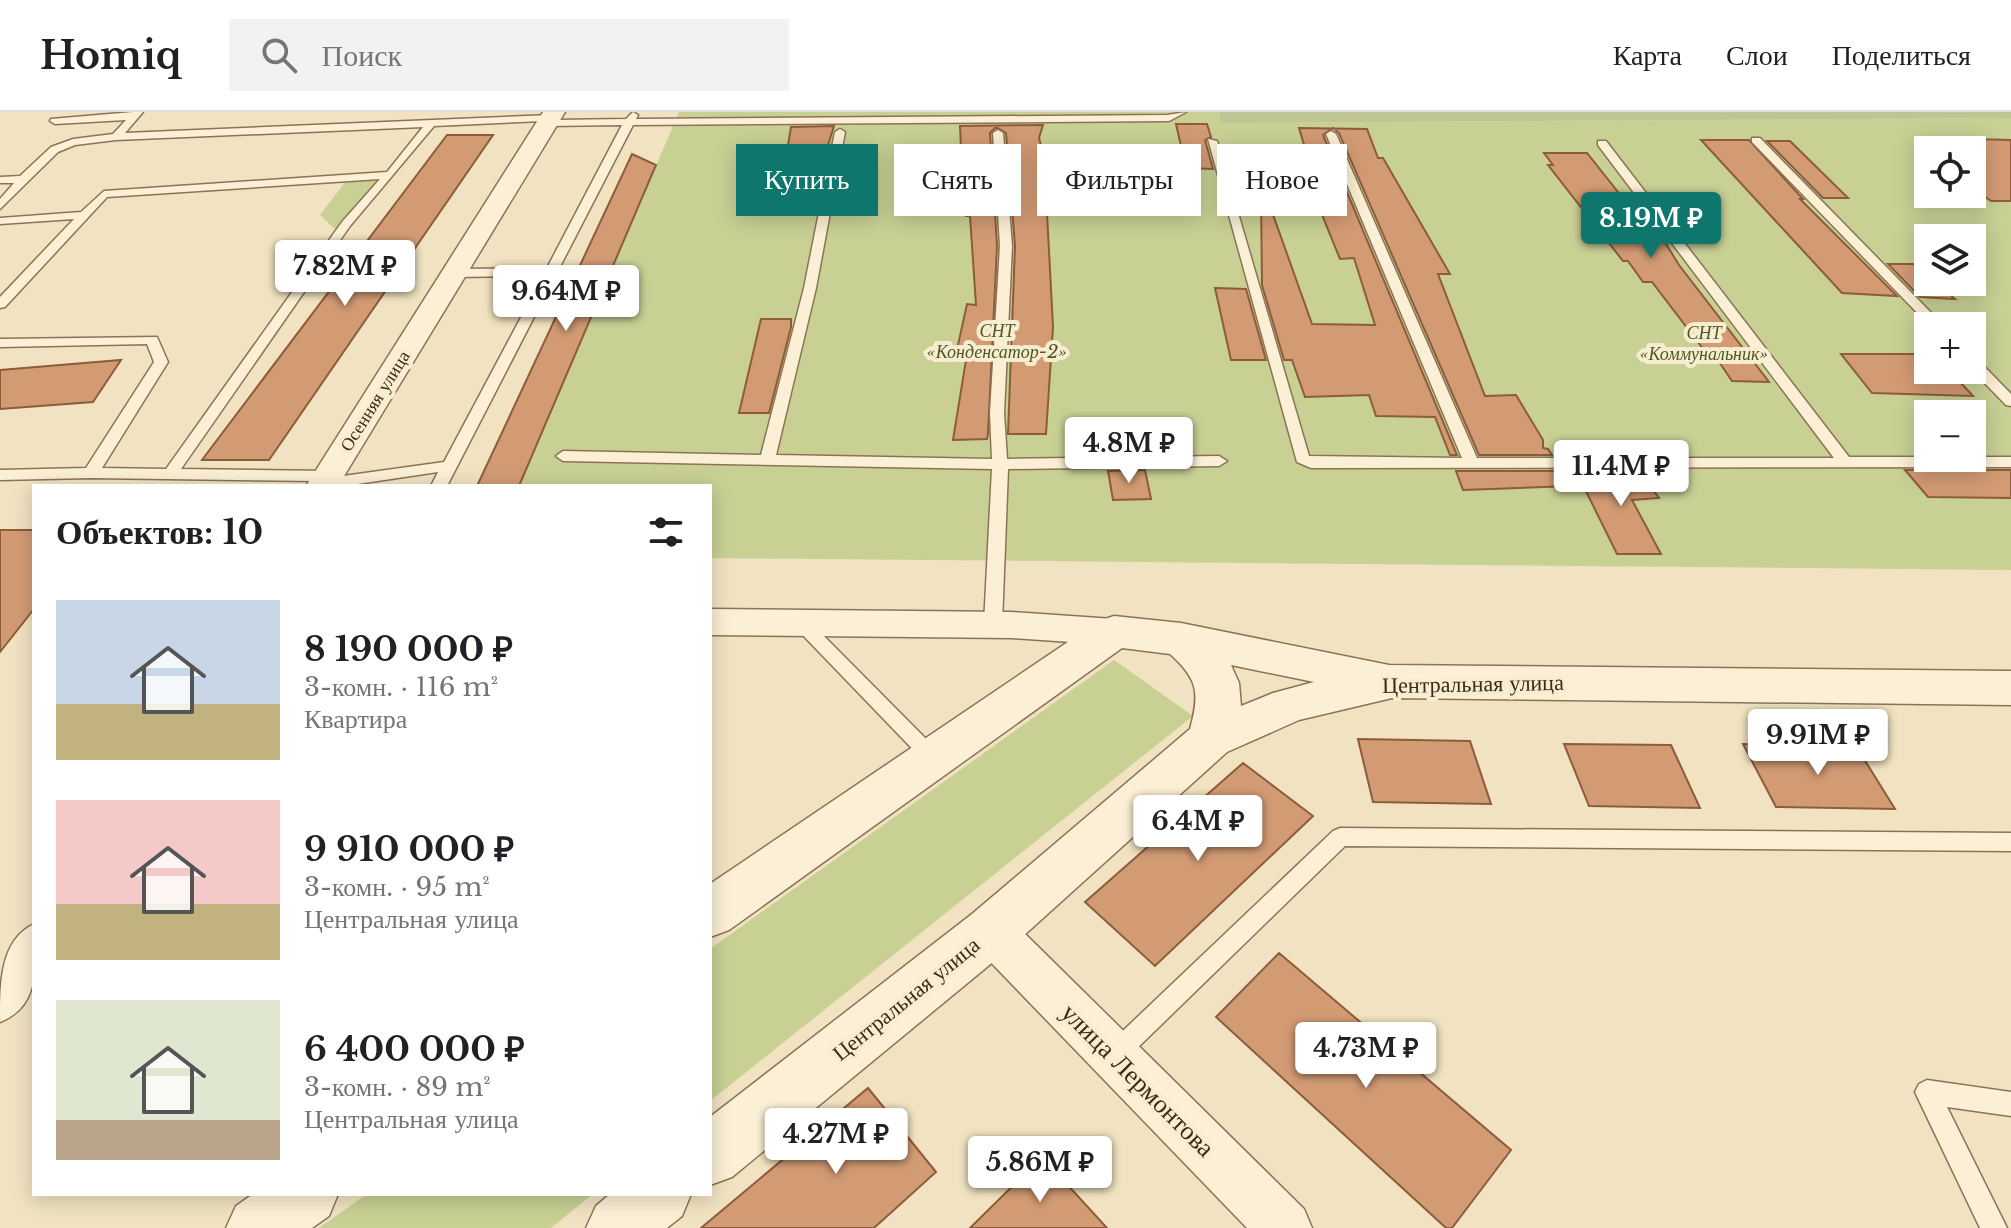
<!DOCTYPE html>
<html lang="ru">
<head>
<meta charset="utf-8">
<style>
	:root { --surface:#fff; --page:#f2f2f2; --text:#202124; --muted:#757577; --line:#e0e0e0; --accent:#0f766e }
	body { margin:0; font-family:"Libre Baskerville",serif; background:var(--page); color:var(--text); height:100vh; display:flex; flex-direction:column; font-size:30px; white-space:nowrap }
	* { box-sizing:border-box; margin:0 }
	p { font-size:26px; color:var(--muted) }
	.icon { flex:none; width:44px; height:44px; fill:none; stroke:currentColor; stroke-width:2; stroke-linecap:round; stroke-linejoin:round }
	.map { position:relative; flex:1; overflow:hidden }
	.side { position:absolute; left:32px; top:372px; width:680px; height:712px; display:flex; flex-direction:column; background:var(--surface); border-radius:0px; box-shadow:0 4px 20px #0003 }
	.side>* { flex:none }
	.guide { position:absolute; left:736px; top:32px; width:760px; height:72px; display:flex; gap:16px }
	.controls { position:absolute; left:1914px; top:24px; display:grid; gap:16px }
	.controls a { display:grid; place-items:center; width:72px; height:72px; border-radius:0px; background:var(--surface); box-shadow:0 4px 20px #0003; font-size:40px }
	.price { position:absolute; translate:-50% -68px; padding:0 18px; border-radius:8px; background:#fff; color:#222; font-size:26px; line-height:52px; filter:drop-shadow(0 2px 4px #0008) }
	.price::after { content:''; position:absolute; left:50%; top:48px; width:24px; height:18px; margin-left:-12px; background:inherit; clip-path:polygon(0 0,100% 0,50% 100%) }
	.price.current { background:var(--accent); color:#fff }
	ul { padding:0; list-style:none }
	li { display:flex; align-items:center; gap:24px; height:200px; padding:0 24px }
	li span { display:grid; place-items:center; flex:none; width:224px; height:160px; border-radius:0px; color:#555 }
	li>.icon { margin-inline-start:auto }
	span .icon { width:96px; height:96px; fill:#fffc; stroke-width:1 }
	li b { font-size:34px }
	h2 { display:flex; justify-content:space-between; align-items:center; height:96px; padding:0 24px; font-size:34px }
	.tag { padding:0 28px; border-radius:0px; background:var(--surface); box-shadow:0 4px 20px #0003; font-size:28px; line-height:72px }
	.tag.current { background:var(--accent); color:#fff }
	header { display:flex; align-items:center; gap:48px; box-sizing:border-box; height:112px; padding:0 40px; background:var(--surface); border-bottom:2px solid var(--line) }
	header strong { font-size:38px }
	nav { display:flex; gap:44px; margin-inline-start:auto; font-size:28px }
	.search { width:560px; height:72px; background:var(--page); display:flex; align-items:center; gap:20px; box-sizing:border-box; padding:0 28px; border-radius:0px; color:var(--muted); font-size:30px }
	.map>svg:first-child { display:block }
	.green { fill:#c8d094; fill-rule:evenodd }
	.cemetery { fill:#bec494 }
	.building { fill:#d29b74; stroke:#8c5c3b; stroke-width:2 }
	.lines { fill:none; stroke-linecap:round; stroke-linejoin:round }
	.service-casing { stroke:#8c7357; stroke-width:3 }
	.minor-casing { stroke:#8c7357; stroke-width:3 }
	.tertiary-casing { stroke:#8c7357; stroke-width:3 }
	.service { fill:#fbf0d5; fill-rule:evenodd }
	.minor { fill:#fbf0d5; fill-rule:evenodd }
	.tertiary { fill:#fbf0d5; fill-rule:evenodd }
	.labels { text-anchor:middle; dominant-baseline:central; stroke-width:8; stroke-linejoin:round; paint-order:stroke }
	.far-park-label { font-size:18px; font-style:italic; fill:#4a5822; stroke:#f8edd1 }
	.far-street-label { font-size:18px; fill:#3a2b1c; stroke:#f8edd1 }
	.street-label { font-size:22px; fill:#3a2b1c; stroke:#f8edd1 }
	.near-street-label { font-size:26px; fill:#3a2b1c; stroke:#f8edd1 }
</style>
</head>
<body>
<header>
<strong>Homiq</strong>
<div class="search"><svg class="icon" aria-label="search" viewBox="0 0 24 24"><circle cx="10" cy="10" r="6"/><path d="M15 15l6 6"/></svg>Поиск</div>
<nav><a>Карта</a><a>Слои</a><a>Поделиться</a></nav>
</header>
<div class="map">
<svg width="2011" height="1116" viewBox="0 0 2011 1116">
	<rect width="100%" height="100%" fill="#f1e3c1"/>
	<path class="green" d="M679,0H1219L1221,11L2011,6V458L710,446V374H519ZM1928,38H1972V82H1928ZM1928,126H1972V170H1928ZM1928,214H1972V258H1928ZM1928,302H1972V346H1928Z
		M346,69H378L340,122L320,103Z
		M1114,548L1193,604L710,989V837Z
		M367,1082H593L551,1116H319Z"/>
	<path class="cemetery" d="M1219,0H2011V6L1221,11Z"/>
	<path class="building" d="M1176,12H1207L1211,25L1205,28L1213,57L1186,56Z
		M1043,13L1039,26L1059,101H1047L1053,215L1046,322H1008L1015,134L1006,21L996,15L990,21L997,134L988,322L987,327L953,328L967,242H956L967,192L976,193L970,104H966V80H963L960,14Z
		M834,14L813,81L780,82L791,15Z
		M1299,16L1367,17L1378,46H1383L1450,162H1438L1485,284L1516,283L1543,328V336L1548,337L1552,343H1479L1339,21L1333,16L1323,23L1457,343H1450L1435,305L1376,304L1369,283L1305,285L1292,248H1284L1262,173L1261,84L1266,83L1312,212L1375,213L1354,146L1340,147L1310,73L1233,72L1224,35L1305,36Z
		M447,23H493L269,348H202Z
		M1972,27L2011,28V89H1991L1972,75Z
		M1701,28H1749L1803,87H1800L1897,184L1842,181Z
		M1767,29H1790L1848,86H1823Z
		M1544,41H1587L1645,114H1655L1679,153L1769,270L1732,269L1711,238H1704L1652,170H1643L1628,149H1623L1548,53H1553Z
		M632,42L656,53L519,374H477Z
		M1888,152H1913L1928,164V170H1935L1955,187L1920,185Z
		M1215,176L1246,177L1266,248H1231Z
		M761,207H791V215L769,301H739Z
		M1841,242H1928V258H1949L1973,284L1872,281Z
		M121,248L93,290L0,297V258Z
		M1145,358L1151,387L1113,388L1108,359Z
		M1905,358H2011V386L1928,385Z
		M1456,359H1562L1571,374L1463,378Z
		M1576,359H1639L1659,386L1632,388L1661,442H1617Z
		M0,418H34V497L0,540Z
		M1358,627L1470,629L1491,692L1373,690Z
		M1564,632L1671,633L1700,696L1589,694Z
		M1743,632L1856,634L1895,697L1776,695Z
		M1243,651L1313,704L1155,854L1085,790Z
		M1279,841L1511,1038L1452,1116H1446L1216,905Z
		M868,976L936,1060L874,1116H701Z
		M1042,1045L1107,1116H970Z"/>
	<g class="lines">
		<g class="service-casing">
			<path id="service" d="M133,0H143L125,21L551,3L555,4V8L626,7L633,0L638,3L636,7L1167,3L1186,0L1169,9L633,13L447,374H431L438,360L344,374H318V369L91,366L0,368V358L86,356L154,250L147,232L0,235V227L157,225L168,250L102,356L166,357L342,110L380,67L107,85L5,195L0,196V185L74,107L0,112V106L81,100L104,79L387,60L423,15L116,28L75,33L58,40L0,97V87L14,71H0V65L20,64L51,35L73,27L113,22L126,8L55,12L50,9L51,7ZM543,9L547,14L622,13L547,156L454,157L448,161L454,165L543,164L444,350L336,365L334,361L329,359L181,357L350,114L434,14Z
				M840,17L845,20L816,176L776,343L992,347L990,301L1000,134L993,21L998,18L1003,21L1012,134L1004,301L1007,347L1219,344L1227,349L1219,354L1008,357L1002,512L999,516H987L984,512L992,357L563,349L556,344L563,339L761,343L804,176L835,20Z
				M1331,19L1336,22L1477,346H1834L1598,33V29H1606L1849,345H2011V355L1311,356L1297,350L1208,27L1217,29L1309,344L1462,346L1326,22Z
				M1752,26H1760L1944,214H1930L1752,30Z
				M1972,246L1977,247L2011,282V294L2006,293L1972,258Z
				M800,504L806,506L940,641L943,646L940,651L933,654L926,651L794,514L791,510L794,506Z
				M1340,716L2011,721V739L1345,734L1124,949L1116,953L1108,949L1104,941L1108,933L1333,719Z
				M1927,968L2011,980V1004L1947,995L2007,1116H1980L1915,980L1919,972Z"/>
		</g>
		<g class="minor-casing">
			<path id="minor" d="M543,0H565L338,374H306Z
				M710,497L1012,500L1114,507L1127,510L1132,520L1127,530L1114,533L1012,526L710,523Z
				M991,798L1007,804L1304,1097L1312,1116H1247L975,834L968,819L975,804Z
				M34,812C34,851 43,893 0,910C0,871 0,828 34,812Z"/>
		</g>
		<g class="tertiary-casing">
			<path id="tertiary" d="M1114,504L1181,511L1389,553L2011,559V593L1392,586L1299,608L1227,640L1010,836L732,1065L710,1073V1005L972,802L1190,617C1200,581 1198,567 1170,542L1122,536L729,818L710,825V772L1099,509ZM1231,553L1314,570L1273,581L1241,594L1239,571Z
				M253,1082H338L329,1104L312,1116H226L236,1094Z
				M610,1082H691L682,1104L667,1116H586L596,1094Z"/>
		</g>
		<use href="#service" class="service"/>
		<use href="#minor" class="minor"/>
		<use href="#tertiary" class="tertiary"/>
	</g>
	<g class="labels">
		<g class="far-park-label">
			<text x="997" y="219">СНТ<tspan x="997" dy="21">«Конденсатор-2»</tspan></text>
			<text x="1704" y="221">СНТ<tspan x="1704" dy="21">«Коммунальник»</tspan></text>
		</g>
		<g class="far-street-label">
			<text transform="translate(375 289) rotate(-58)">Осенняя улица</text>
		</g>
		<g class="street-label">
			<text transform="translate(1473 572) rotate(-1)">Центральная улица</text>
			<text transform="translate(906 887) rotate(-39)">Центральная улица</text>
		</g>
		<g class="near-street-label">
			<text transform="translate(1138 968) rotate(45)">улица Лермонтова</text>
		</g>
	</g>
</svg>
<div class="controls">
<a><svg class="icon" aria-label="locate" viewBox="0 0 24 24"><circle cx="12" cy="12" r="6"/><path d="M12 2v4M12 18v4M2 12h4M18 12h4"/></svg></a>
<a><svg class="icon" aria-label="layers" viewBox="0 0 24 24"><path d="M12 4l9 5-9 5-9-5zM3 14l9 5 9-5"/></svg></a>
<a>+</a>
<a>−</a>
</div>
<b class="price current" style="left:1651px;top:148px">8.19M ₽</b>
<b class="price" style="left:345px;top:196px">7.82M ₽</b>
<b class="price" style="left:566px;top:221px">9.64M ₽</b>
<b class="price" style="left:1129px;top:373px">4.8M ₽</b>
<b class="price" style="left:1621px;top:396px">11.4M ₽</b>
<b class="price" style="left:1818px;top:665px">9.91M ₽</b>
<b class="price" style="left:1198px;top:751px">6.4M ₽</b>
<b class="price" style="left:1366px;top:978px">4.73M ₽</b>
<b class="price" style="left:836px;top:1064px">4.27M ₽</b>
<b class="price" style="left:1040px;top:1092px">5.86M ₽</b>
<div class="guide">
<a class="tag current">Купить</a>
<a class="tag">Снять</a>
<a class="tag">Фильтры</a>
<a class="tag">Новое</a>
</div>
<section class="side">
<h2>Объектов: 10<svg class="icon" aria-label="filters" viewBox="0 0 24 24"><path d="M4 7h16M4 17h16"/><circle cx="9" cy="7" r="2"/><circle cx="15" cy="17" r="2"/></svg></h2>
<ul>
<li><span style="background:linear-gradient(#c9d6e8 65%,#c2b280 0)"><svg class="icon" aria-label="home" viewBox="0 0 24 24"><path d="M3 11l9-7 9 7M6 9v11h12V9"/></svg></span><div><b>8 190 000 ₽</b><p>3-комн. · 116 m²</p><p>Квартира</p></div></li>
<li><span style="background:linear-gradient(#f6c9c9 65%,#c2b280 0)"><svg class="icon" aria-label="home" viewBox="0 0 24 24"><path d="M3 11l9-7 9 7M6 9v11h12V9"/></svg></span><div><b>9 910 000 ₽</b><p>3-комн. · 95 m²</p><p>Центральная улица</p></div></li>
<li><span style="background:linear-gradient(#dfe7d0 75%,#b9a48a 0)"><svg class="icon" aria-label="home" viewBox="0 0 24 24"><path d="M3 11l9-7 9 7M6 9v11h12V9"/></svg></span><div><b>6 400 000 ₽</b><p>3-комн. · 89 m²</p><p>Центральная улица</p></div></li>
</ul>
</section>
</div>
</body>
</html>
